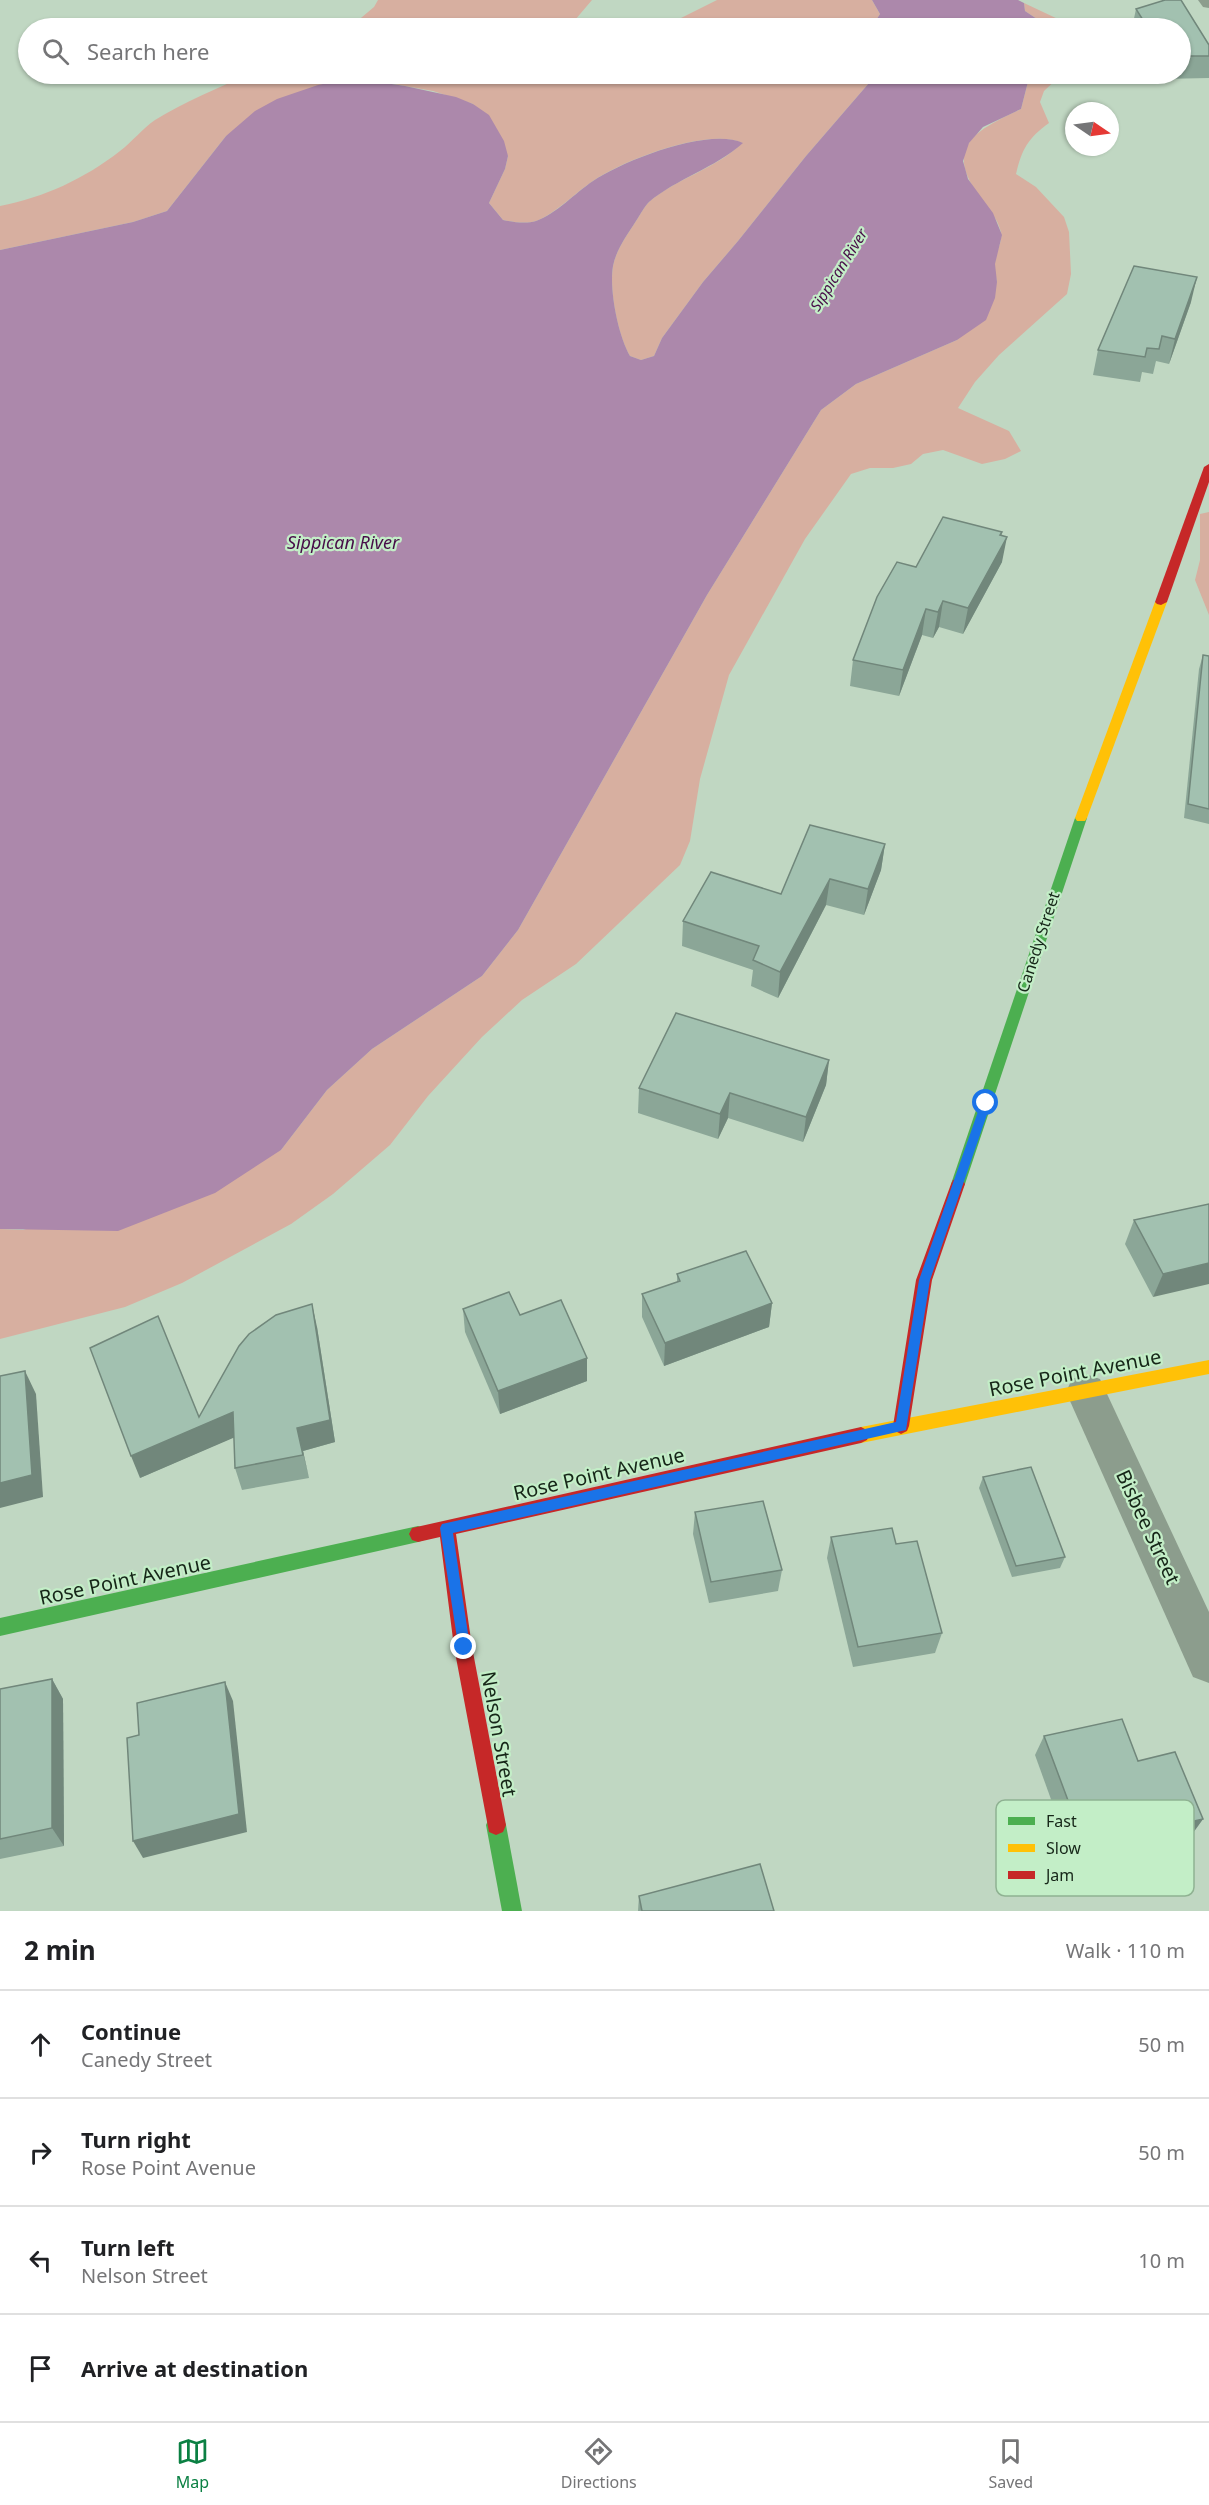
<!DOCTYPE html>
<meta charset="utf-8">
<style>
:root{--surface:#fff;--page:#f2f2f2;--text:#202124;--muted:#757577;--line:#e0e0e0;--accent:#0b8043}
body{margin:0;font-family:"Noto Sans",sans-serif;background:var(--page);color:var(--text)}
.compass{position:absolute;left:1065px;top:102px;width:54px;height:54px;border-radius:50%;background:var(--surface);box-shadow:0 2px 4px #0004;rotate:103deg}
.stop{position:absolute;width:18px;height:18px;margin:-14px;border:4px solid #1a73e8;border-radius:50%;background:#fff}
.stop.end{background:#1a73e8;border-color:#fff;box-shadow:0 2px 6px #0008}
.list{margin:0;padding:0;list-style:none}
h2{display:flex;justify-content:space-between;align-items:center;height:78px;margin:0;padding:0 24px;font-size:26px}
h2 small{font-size:20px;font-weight:400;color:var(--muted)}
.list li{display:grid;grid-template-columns:39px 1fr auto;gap:18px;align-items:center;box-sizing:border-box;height:108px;padding:0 24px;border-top:2px solid var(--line)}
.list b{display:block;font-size:22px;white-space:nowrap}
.list p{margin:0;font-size:20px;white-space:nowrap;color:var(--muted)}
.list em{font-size:20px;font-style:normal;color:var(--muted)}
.icon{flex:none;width:33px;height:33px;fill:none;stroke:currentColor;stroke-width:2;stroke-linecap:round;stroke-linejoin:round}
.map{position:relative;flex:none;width:1209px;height:1911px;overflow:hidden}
.search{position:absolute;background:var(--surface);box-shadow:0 2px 4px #0004;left:18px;right:18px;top:18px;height:66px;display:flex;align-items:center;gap:15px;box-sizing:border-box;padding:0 21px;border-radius:33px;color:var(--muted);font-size:22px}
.sheet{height:510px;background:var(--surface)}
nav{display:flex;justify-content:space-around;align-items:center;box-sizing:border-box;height:84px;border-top:2px solid var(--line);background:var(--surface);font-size:16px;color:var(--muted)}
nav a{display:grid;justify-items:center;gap:3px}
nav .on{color:var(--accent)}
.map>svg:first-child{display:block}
.green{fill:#d7afa0}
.water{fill:#ac88ab}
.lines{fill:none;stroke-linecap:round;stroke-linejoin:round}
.street{fill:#8c9d8d;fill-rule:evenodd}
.fast{fill:#4caf50;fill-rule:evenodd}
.slow{fill:#ffc107;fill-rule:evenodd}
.jam{fill:#c62828;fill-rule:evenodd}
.wall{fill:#8ba697}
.shaded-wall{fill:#71877b}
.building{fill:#a2c1b0;stroke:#71877b;stroke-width:1.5}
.route{fill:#1a73e8}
.labels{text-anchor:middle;stroke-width:4.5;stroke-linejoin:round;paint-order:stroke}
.far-water-label{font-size:15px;font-style:italic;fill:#470d48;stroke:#c3eec7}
.street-label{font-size:16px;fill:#162618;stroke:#c3eec7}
.water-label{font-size:18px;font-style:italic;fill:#470d48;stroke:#c3eec7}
.near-street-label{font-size:20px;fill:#162618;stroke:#c3eec7}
.key{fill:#c3eec7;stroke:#8fb292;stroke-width:1.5}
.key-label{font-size:16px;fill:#162618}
</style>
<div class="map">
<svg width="1209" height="1911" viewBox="0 0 1209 1911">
<rect width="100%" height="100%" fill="#c0d7c2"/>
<!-- green -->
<g class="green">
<path d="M378,0H592L575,20L574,28H349L374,7Z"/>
<path d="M717,0H872L880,14L871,28H661Z"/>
<path d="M1024,3L1077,28H1044L1037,19L1025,11Z"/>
<path d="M250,74H874L869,83L806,156L738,241L703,282L662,338L654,356L641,360L630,356C618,335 609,291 613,266C616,250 627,235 636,221C640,215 644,207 649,202C675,179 716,169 742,143C708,127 622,161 593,181C576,192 554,215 536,221C526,224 513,222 503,220L489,203L505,169L508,156L473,104L433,91L377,81L226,136L167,211L133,222L0,250V206C45,197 84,179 120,151C132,142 143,128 155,120C184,102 218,88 250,74Z"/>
<path d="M1030,74H1062L1044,91L1040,102L1049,123C1028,138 1022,149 1016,174L1036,187L1064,217L1069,232L1071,274L1067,294L999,355L975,382L958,408L1009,431L1021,451L1005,459L982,464L943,450L923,454L911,464L893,468H870L851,474L805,539L729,675L700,779L690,841L680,865L576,964L522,1000L482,1037L428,1096L390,1145L333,1194L291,1224L182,1283L125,1307L0,1339V1229L23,1230L281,1150L327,1090L372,1049L482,976L518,930L707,595L821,410L856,384L957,340L997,282C996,276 994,270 995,264C995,253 1003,242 1001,232C997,217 988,208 979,196C942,145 979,129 1021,109Z"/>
<path d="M1209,512V615L1195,580L1200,560V514Z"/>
</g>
<!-- water -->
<g class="water">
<path d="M872,0H1018L1024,3L1025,11L1037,19L1044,28H871L880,14Z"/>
<path d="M874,74H1030L1021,109L983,127L969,143L963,161L968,179L993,213L1002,235L995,264L997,282L995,298L986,320L957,340L856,384L821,410L707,595L518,930L482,976L372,1049L327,1090L281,1150L215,1193L118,1231L0,1229V250L133,222L167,211L226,136L255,111L277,99L318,85L352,78L405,86L456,97L473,104L489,115L504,141L508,156L505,169L489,203L503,220C513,222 526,224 536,221C556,214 575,193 593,181C623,161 708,127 743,143C715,168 676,179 649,202C644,207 640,215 636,221C627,235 616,250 613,266C609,290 618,335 630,356L641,360L654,356L662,338L703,282L738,241L806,156L869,83Z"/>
</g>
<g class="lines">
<!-- street -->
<g class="street">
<path d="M1198,0H1209V8L1203,7Z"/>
<path d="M1086,1374L1100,1379L1209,1612V1683L1193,1677L1066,1392L1072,1379Z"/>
</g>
<!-- fast -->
<g class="fast">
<path d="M1081,814L1087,818L965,1184L963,1188L958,1190L953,1188L951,1184L1075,818Z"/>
<path d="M418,1526L424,1528L427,1534L424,1540L418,1542L0,1636V1618Z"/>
<path d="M496,1815L503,1818L506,1825L522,1911H502L486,1825L489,1818Z"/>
</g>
<!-- slow -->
<g class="slow">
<path d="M1161,599L1167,602L1087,818L1085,821H1077L1075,818L1155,602Z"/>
<path d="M1209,1360V1374L861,1443L855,1440L853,1435L855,1430L861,1427Z"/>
</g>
<!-- jam -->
<g class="jam">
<path d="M1209,464V482L1167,602L1161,605L1157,604L1155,602L1204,467Z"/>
<path d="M958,1178L963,1180L965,1184L932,1280L909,1426L907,1431L901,1434L895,1431L893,1426L916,1280L951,1184L953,1180Z"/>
<path d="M861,1427L867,1430L869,1435L867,1440L861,1443L456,1534L472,1647L506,1825L503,1832L496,1835L489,1832L454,1647L440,1537L418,1542L412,1540L409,1534L412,1528Z"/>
</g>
</g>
<!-- wall -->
<g class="wall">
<path d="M1165,0H1181L1209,45V78L1161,79L1157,74H1180V28H1132L1136,9Z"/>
<path d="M1191,302L1169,364L1156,361L1153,374L1142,372L1140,382L1093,375L1098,350Z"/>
<path d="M1001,535L1002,562L963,634L939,627L933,638L922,635L899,696L850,686L853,660L916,567Z"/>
<path d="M1203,655L1209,656V824L1184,818L1199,669Z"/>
<path d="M885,844L881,870L864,915L826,905L778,998L751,986L753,970L682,946L683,921L781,894Z"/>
<path d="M829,1060L826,1085L803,1142L728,1118L718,1139L638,1113L639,1088Z"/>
<path d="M1209,1204L1153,1297L1125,1244L1134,1220Z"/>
<path d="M677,1274L772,1303L769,1327L664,1366L642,1317V1294L677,1282Z"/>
<path d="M463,1309L520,1315L587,1381L500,1414L465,1332Z"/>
<path d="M317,1327L335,1442L303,1451L309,1478L242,1490L235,1468L234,1437L140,1478L199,1417Z"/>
<path d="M983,1477L1065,1557L1060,1568L1012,1577L979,1488Z"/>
<path d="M695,1512L782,1570L778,1591L709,1603L693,1534Z"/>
<path d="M831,1537L896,1544L942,1633L935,1653L853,1667L827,1558Z"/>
<path d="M52,1679L63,1699L64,1846L0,1859V1689Z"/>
<path d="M1044,1736L1203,1819L1190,1837L1074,1863L1035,1755Z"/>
<path d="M639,1896L642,1911H638Z"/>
</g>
<!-- shaded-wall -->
<g class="shaded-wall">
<path d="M1197,277L1191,302L1169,364L1175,339Z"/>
<path d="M1002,532L998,554L1007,537L1002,562L963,634L968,608Z"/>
<path d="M943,601L939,627L933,638L938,612Z"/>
<path d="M926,609L922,635L899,696L903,670Z"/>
<path d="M885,844L881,870L864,915L868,889Z"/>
<path d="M830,879L826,905L778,998L780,972Z"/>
<path d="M829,1060L826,1085L803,1142L806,1117Z"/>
<path d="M730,1093L728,1118L718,1139L720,1114Z"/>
<path d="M1209,1263V1284L1153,1297L1163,1274Z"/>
<path d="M772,1303L769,1327L664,1366L665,1343Z"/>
<path d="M312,1304L317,1327L335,1442L303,1451L309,1478L297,1428Z"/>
<path d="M587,1358V1381L500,1414L498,1391Z"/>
<path d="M25,1371L36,1394L43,1497L0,1508V1483Z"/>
<path d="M233,1412L240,1435L140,1478L131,1456Z"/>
<path d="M52,1679L63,1699L64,1846L52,1828Z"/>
<path d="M225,1682L233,1701L247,1832L143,1858L133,1841Z"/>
<path d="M1203,1819L1190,1837L1074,1863L1085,1846Z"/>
</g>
<!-- building -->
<g class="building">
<path d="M1165,0H1181L1209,45V56H1180V28H1148L1136,9Z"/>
<path d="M1134,266L1197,277L1175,339L1162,336L1159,349L1147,348L1145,357L1098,350Z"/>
<path d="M943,517L1002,532L1000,535L1007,537L968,608L943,601L938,612L926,609L903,670L853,660L877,597L897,562L916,567Z"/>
<path d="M1203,655L1209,656V809L1188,804Z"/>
<path d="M810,825L885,844L868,889L830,879L780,972L753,960L759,946L683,921L711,872L781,894Z"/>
<path d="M676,1013L829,1060L806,1117L730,1093L720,1114L639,1088Z"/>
<path d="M1209,1204V1263L1163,1274L1134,1220Z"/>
<path d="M746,1251L772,1303L665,1343L642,1294L680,1281L677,1274Z"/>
<path d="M509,1292L520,1315L561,1300L587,1358L498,1391L463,1309Z"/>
<path d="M312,1304L330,1420L297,1428L303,1455L235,1468L233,1412L131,1456L90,1348L158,1316L199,1417L239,1346L249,1334L276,1315Z"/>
<path d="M25,1371L32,1475L0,1483V1376Z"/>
<path d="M1031,1467L1065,1557L1016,1566L983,1477Z"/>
<path d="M763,1501L782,1570L711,1582L695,1512Z"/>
<path d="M892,1528L896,1544L917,1541L942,1633L858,1647L831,1537Z"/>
<path d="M52,1679V1828L0,1839V1689Z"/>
<path d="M225,1682L239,1814L133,1841L127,1738L139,1735L137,1703Z"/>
<path d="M1122,1719L1138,1761L1175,1752L1203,1819L1085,1846L1044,1736Z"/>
<path d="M760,1864L774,1911H642L639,1896Z"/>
</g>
<!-- route -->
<path class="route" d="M986,1099L991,1103L930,1280L906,1430L453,1533L470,1647L468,1651L464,1653L459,1651L440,1528L442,1524L896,1422L919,1280L981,1103Z"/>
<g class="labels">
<!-- far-water labels -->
<g class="far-water-label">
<text transform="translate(839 270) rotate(-58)" y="5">Sippican River</text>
</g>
<!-- street labels -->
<g class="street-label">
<text transform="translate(1038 942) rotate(-72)" y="6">Canedy Street</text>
</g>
<!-- water labels -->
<g class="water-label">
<text x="343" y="549">Sippican River</text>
</g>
<!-- near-street labels -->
<g class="near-street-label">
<text transform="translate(1075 1373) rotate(-11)" y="7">Rose Point Avenue</text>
<text transform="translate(599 1474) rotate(-13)" y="7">Rose Point Avenue</text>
<text transform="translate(1148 1527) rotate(65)" y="7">Bisbee Street</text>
<text transform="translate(125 1580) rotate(-12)" y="7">Rose Point Avenue</text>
<text transform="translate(499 1734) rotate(80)" y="7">Nelson Street</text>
</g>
</g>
<!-- legend -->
<rect x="996" y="1800" width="198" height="96" rx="9" class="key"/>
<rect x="1008" y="1817" width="27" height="8" fill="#4caf50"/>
<rect x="1008" y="1844" width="27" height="8" fill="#ffc107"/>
<rect x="1008" y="1871" width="27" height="8" fill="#c62828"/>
<g class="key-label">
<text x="1046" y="1827">Fast</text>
<text x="1046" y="1854">Slow</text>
<text x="1046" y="1881">Jam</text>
</g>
</svg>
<svg class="compass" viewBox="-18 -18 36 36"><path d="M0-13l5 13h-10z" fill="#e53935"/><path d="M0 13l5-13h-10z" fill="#757577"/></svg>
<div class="stop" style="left:986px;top:1103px"></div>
<div class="stop end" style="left:464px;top:1647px"></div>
<div class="search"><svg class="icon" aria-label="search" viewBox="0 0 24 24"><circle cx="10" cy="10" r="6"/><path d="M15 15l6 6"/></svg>Search here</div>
</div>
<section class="sheet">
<h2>2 min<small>Walk · 110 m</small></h2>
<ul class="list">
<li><svg class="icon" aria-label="ahead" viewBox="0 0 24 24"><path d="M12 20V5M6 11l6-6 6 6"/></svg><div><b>Continue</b><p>Canedy Street</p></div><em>50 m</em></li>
<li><svg class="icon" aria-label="right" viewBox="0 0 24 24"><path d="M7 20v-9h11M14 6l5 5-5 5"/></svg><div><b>Turn right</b><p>Rose Point Avenue</p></div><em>50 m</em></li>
<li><svg class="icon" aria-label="left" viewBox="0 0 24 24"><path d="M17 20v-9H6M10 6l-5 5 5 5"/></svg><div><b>Turn left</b><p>Nelson Street</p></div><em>10 m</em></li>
<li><svg class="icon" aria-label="arrive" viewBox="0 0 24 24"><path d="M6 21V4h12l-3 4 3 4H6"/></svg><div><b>Arrive at destination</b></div></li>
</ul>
</section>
<nav>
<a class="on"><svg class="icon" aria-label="map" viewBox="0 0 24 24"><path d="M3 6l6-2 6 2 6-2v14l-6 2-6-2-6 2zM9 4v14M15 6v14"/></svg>Map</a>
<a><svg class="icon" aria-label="directions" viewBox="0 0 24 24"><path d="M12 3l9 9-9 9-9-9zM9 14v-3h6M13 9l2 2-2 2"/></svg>Directions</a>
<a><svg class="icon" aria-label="saved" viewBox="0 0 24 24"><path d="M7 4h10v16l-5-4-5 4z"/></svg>Saved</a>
</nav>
